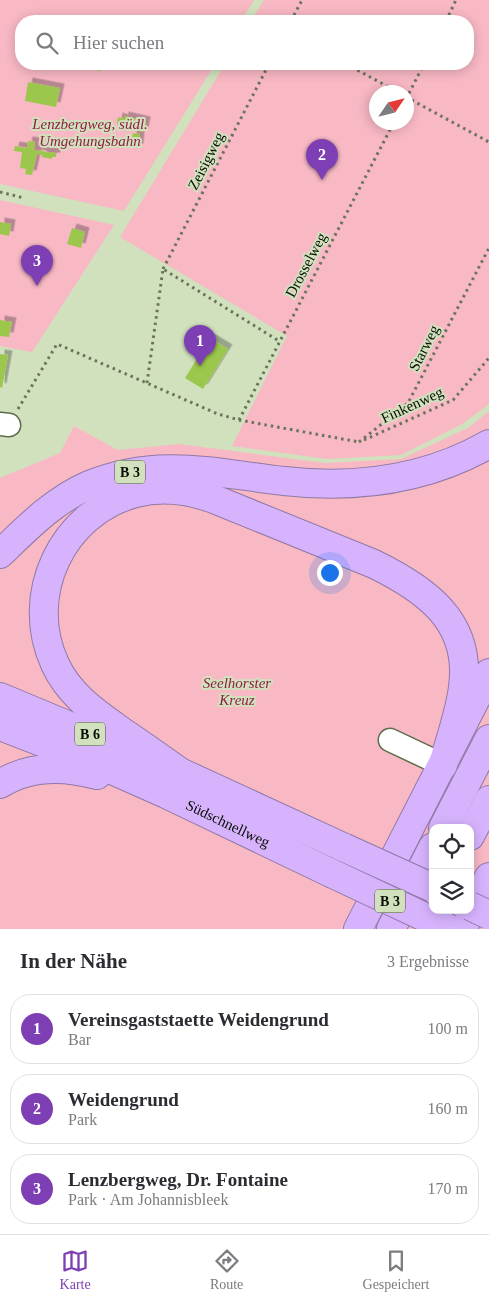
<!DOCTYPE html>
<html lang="de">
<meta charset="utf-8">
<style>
:root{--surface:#fff;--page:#f2f2f3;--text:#2b2b33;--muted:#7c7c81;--line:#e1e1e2;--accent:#7f3fb4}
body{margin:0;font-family:"Times New Roman",serif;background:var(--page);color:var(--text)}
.controls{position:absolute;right:15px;bottom:15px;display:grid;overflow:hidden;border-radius:10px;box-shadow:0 2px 12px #0003}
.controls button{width:45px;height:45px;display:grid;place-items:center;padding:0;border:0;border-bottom:1px solid var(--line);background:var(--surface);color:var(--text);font:25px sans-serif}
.compass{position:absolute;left:369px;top:85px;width:45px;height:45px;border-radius:50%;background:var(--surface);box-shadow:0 2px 12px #0003;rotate:55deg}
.you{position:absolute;left:329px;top:572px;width:18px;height:18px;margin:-12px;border:4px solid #fff;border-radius:50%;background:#1a73e8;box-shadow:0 0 0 8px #1a73e833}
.badge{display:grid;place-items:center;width:32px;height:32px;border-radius:50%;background:var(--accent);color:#fff;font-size:16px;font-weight:700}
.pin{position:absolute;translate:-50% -41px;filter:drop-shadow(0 1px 2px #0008)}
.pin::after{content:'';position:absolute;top:26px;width:18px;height:15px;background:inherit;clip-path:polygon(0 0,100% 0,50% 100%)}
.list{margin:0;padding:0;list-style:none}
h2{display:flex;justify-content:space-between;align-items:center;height:65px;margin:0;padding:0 20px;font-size:21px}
h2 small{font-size:16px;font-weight:400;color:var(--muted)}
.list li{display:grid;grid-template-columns:32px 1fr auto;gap:15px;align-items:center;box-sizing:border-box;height:70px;margin:0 10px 10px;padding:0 10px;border:1px solid var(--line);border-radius:20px}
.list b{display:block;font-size:19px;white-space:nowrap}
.list p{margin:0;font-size:16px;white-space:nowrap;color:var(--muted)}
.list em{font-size:16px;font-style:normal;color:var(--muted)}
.icon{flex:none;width:28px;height:28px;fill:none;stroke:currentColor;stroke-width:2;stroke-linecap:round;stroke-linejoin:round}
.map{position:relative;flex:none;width:489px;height:929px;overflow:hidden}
.search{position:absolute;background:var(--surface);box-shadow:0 2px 12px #0003;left:15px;right:15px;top:15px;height:55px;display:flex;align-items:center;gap:12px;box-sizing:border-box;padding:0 18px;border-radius:20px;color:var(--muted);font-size:19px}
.sheet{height:305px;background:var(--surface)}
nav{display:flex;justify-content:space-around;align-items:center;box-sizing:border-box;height:70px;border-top:1px solid var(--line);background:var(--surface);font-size:14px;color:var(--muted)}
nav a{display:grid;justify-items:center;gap:2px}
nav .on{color:var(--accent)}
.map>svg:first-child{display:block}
.green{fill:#f8b8c4;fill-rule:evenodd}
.building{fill:#9cc74e;filter:url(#shadow)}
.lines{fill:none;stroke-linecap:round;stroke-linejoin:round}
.minor-casing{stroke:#5e6c4c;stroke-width:25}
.highway-casing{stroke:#8f79a6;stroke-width:30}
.path{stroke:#6a745d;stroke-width:3;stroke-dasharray:2.5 4;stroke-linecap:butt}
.minor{stroke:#fff;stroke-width:22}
.highway{stroke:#d7b3fe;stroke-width:28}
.highway-bridge-casing{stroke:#8f79a6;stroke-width:30;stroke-linecap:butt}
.highway-bridge{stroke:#d7b3fe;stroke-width:28}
.labels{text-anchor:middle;stroke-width:4;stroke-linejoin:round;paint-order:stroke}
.shield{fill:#d1e1bd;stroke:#454d3b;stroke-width:1}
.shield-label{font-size:14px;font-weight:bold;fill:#090d03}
.park-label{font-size:15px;font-style:italic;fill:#8f1e44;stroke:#d1e1bd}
.street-label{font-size:15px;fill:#090d03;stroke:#d1e1bd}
</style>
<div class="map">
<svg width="489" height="929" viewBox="0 0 489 929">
<defs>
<filter id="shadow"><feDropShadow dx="4.5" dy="-4.5" stdDeviation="0" flood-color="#0004"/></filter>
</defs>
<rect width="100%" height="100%" fill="#d1e1bd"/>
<!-- green -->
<g class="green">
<path d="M0,0H254L241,21H21V64H215L124,211L0,184Z"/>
<path d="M264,0H489V404L462,424L401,455L327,459L232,446L287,336L120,237L225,64H468V21H251ZM406,92V122H376V92Z"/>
<path d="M0,200L114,225L32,352L0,346Z"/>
<path d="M489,411V929H0V478L60,453L74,426L118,450L179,444L325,463L401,459L468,428ZM433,828H470V910H433Z"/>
</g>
<!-- building -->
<g class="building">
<path d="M44,64H102L101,71L84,68L83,70L74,68V69L63,67V68Z"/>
<path d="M28,82L60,88L56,107L25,101Z"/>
<path d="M124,116L146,121L144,132L117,124L118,117L124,119Z"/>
<path d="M133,133L140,134L139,148L130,147Z"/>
<path d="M28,141L35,142L34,150L56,153V157H52V159L42,157V155L37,154L32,175L25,174L26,169L20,168L22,152L14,151L15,146L27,148Z"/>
<path d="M0,222L11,224L9,236L0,234Z"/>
<path d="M72,228L85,232L81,248L67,244Z"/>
<path d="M0,320L12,322L9,337L0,336Z"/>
<path d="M210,338L228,349L203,389L185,378Z"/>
<path d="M0,354L8,355L2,388L0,387Z"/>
</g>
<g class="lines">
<defs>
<g id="minor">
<path d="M0,424L9,425"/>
<path d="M390,740L443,765"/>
</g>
<g id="highway">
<path d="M0,554C27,528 54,500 89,485C158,457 214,473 284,481C356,489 426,480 489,444"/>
<path d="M0,697L180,772L345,848"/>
<path id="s1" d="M0,726L96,763L166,794L331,873"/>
<path d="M180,772C163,760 145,747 127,735C99,715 70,697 55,664C23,595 62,512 136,493C163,486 189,490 214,499L374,564C425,589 472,621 463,687C460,713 450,739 443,765"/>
<path d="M0,784C30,765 64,766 97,775"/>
<path d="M443,828L489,739"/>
<path d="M470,836L489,800"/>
<path d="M358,929L489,673"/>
<path d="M391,929L433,847"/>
<path d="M462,929L489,877"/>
</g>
</defs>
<!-- minor casing -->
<use href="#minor" class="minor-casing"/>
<!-- highway casing -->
<use href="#highway" class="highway-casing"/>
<!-- path -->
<g class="path">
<path d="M291,21L302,0"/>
<path d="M446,21L456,0"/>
<path d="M346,64L398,92"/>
<path d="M406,97L489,142"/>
<path d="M406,99L424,64"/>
<path d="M0,192L24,198"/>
<path d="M163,269L269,64"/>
<path d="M147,383L163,269L279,341"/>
<path d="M18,409L57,344L218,414L239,420L359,442"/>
<path d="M239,420L394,122"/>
<path d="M364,440L453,400L489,358"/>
<path d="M359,442L408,403L489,248"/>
</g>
<!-- minor -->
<use href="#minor" class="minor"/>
<!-- highway -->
<use href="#highway" class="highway"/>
<defs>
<g id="highway-bridge">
<path d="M345,848L433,888"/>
<path d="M331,873L450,929"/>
<path d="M470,906L489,915"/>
</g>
</defs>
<!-- highway-bridge casing -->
<use href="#highway-bridge" class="highway-bridge-casing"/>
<!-- highway-bridge -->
<use href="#highway-bridge" class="highway-bridge"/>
</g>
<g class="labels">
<!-- shield labels -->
<g class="shield">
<rect x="115" y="460.5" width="30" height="23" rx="4"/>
<rect x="75" y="722.5" width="30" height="23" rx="4"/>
<rect x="375" y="889.5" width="30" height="23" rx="4"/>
</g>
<g class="shield-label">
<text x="130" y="477">B 3</text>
<text x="90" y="739">B 6</text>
<text x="390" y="906">B 3</text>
</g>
<!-- park labels -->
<g class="park-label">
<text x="90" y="129">Lenzbergweg, südl.<tspan x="90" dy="17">Umgehungsbahn</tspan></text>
<text x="237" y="688">Seelhorster<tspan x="237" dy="17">Kreuz</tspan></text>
</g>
<!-- street labels -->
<g class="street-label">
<text transform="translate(206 161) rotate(-63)" y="5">Zeisigweg</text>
<text transform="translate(306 265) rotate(-62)" y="5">Drosselweg</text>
<text transform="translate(424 348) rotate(-63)" y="5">Starweg</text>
<text transform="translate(412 405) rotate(-25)" y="5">Finkenweg</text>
<text dy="5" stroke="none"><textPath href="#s1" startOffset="248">Südschnellweg</textPath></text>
</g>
</g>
</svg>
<div class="controls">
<button><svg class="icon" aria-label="locate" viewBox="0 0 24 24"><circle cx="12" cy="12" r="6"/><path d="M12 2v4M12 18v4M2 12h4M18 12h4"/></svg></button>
<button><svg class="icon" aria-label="layers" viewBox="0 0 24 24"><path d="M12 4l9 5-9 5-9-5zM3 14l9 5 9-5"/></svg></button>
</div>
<svg class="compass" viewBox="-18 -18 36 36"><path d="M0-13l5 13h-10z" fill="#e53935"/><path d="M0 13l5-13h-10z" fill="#7c7c81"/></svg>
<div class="you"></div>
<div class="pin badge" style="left:200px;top:366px">1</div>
<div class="pin badge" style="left:322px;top:180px">2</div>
<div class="pin badge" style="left:37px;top:286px">3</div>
<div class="search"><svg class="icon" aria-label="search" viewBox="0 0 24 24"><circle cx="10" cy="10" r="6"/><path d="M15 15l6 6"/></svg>Hier suchen</div>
</div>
<section class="sheet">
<h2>In der Nähe<small>3 Ergebnisse</small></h2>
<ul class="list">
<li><span class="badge">1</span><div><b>Vereinsgaststaette Weidengrund</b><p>Bar</p></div><em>100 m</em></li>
<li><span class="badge">2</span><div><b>Weidengrund</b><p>Park</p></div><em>160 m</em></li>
<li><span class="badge">3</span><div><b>Lenzbergweg, Dr. Fontaine</b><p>Park · Am Johannisbleek</p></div><em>170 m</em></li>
</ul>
</section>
<nav>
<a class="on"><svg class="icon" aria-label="map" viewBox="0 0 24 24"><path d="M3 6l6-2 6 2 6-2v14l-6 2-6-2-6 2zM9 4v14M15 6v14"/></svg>Karte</a>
<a><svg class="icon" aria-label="directions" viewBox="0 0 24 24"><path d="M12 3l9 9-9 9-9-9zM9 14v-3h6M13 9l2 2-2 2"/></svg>Route</a>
<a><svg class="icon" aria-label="saved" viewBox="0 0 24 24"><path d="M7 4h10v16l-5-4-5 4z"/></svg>Gespeichert</a>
</nav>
